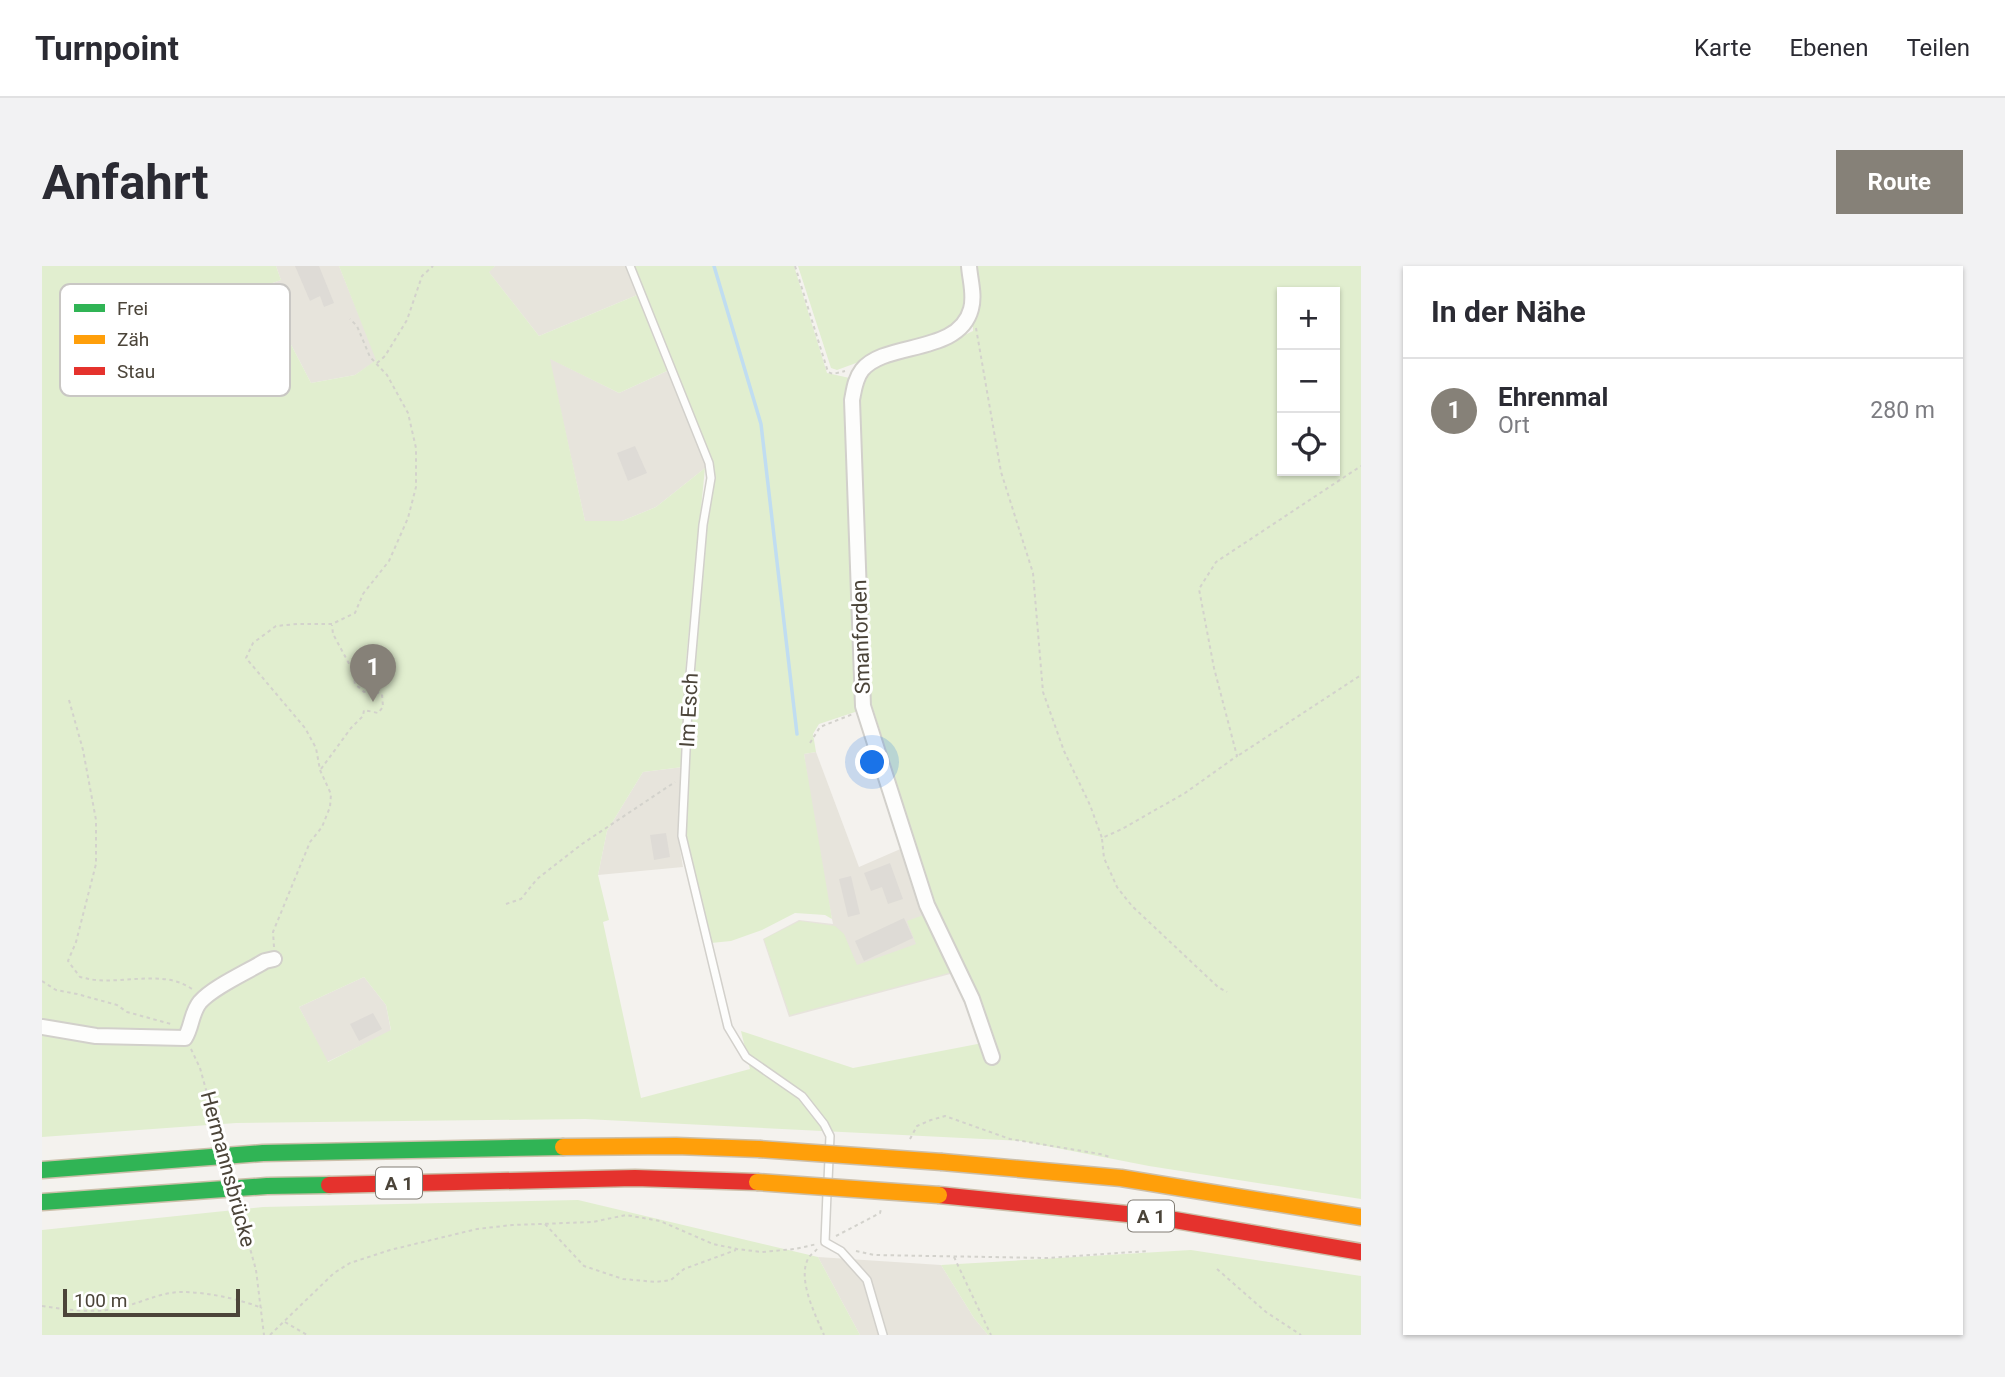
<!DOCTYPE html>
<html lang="de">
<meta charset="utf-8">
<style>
:root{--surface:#fff;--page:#f2f2f3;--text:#2b2b33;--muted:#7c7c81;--line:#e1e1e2;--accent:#868178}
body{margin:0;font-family:Roboto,sans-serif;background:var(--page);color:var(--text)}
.controls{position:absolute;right:21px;top:21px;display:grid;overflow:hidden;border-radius:0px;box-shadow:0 2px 5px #0004}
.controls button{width:63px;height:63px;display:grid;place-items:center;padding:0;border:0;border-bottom:2px solid var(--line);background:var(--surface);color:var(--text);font:35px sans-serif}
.scale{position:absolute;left:21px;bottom:18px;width:177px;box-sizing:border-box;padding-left:7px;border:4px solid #4b4439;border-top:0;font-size:19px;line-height:24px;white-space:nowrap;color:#4b4439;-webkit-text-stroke:5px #fff;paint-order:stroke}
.you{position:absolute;left:831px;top:497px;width:24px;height:24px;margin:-18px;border:5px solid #fff;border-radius:50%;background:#1a73e8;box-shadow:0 0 0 10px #1a73e833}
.badge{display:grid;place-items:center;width:46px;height:46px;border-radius:50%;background:var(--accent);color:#fff;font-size:23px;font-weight:700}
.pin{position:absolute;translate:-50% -58px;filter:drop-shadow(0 2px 4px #0008)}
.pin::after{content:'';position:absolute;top:37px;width:24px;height:21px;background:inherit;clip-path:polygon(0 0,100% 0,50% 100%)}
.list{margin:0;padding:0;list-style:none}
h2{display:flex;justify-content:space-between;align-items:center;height:91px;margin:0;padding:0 28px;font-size:30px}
h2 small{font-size:23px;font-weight:400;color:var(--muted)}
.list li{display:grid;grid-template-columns:46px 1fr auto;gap:21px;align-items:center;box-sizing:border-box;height:105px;padding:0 28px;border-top:2px solid var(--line)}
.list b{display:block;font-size:26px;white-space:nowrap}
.list p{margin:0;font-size:23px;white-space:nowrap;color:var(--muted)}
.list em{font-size:23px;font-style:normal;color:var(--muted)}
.icon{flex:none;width:38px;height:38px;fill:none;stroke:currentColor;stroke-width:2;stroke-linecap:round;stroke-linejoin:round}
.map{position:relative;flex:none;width:1319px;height:1069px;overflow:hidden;border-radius:0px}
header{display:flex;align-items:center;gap:42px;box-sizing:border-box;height:98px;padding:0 35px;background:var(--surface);border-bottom:2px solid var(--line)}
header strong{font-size:33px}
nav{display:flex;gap:38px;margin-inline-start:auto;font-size:24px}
.intro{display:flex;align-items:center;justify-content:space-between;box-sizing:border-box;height:168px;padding:0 42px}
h1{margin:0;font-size:49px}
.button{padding:18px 32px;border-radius:0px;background:var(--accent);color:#fff;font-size:24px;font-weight:700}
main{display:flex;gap:42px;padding:0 42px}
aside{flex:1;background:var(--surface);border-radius:0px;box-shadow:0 2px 5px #0004}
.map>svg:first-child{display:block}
.residential{fill:#e7e4dc}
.green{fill:#e1eecf;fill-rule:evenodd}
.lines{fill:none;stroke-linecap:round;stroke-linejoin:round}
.stream{stroke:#c0ddf1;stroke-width:3.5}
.building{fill:#dedbd6}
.lane-casing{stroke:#d2d0cb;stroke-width:10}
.street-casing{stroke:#d2d0cb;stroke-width:18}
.fast-casing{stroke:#ccbfa9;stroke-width:19}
.slow-casing{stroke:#ccbfa9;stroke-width:19}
.jam-casing{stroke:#ccbfa9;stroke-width:19}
.path{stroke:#d3d2cc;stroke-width:2;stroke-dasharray:3.5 3.5;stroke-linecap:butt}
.lane{stroke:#fdfdfc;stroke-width:7}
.street{stroke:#fdfdfc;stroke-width:14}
.fast{stroke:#30b455;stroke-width:16}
.slow{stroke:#ff9f0a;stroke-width:16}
.jam{stroke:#e5322d;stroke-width:16}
.slow-bridge-casing{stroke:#ccbfa9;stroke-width:19;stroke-linecap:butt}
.path-bridge{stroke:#d3d2cc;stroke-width:2;stroke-dasharray:3.5 3.5;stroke-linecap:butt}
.slow-bridge{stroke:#ff9f0a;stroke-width:16}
.labels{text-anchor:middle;stroke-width:6;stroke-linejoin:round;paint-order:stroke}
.shield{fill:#fff;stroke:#817c74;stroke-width:2}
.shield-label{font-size:19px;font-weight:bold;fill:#4b4439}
.street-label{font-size:21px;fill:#4b4439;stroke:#fff}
.key{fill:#fff;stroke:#c9c7c4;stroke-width:2}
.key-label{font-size:19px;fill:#4b4439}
</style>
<header>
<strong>Turnpoint</strong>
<nav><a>Karte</a><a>Ebenen</a><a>Teilen</a></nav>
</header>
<div class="intro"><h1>Anfahrt</h1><a class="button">Route</a></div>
<main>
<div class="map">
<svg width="1319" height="1069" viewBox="0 0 1319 1069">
<rect width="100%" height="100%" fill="#f4f2ee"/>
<!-- residential -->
<g class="residential">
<path d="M234,0H297L335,94L313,109L269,117L219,21L239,14Z"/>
<path d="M453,0H583L595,29L497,70L446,5Z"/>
<path d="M507,92L577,127L625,105L664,195L663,202L614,241L580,255H543Z"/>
<path d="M774,486L817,601L863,581L912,707L747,751L721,673L757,654L791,658L773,568L762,488Z"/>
<path d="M641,501L636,571L641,601L556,609L565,565L601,506Z"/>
<path d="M322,711L344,739L349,765L285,796L257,741Z"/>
<path d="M776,991L899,999L932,1052L946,1069H818Z"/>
</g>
<!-- green -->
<g class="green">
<path d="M0,0H234L239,14L219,21L269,117L313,109L334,94L297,0H453L447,6L497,70L595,29L625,105L577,127L508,93L543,255H580L614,241L663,202L644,395L641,501L601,506L565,565L556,609L567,654L561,656L599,832L708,803L699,765L811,802L951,775L891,634L828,433L814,131L821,113L830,101L844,95L906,77L931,65L930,0H1319V933L1107,900L979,875L543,853L194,857L0,871ZM1240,26H1293V205H1240ZM322,711L344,739L349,764L286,796L257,741Z"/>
<path d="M590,0H752L785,107L812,113L819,444L777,458L771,468L774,486L762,488L790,653L783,649L753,647L720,664L689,675L669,677L643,571L650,422L663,261L671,212Z"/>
<path d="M756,0H922C926,28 931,41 907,63L795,104L789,102Z"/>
<path d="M887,647L910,706L748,749L722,673L758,655L793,660L802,668L815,699L874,678L865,655Z"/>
<path d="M536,934L776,991L818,1069H0V964L221,941Z"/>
<path d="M1149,984L1319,1010V1069H946L932,1052L899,999Z"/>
</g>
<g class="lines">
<!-- stream -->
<path class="stream" d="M672,0L719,158L755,468"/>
</g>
<!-- building -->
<g class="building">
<path d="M253,0H277L292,37L282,41L278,30L268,35Z"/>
<path d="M593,180L605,207L586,215L575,187Z"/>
<path d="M624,567L628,591L612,594L608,569Z"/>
<path d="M848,597L861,633L846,638L840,621L829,625L822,607Z"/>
<path d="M809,610L818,648L806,651L797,613Z"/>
<path d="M862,652L871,672L822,695L813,675Z"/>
<path d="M331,747L340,763L317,775L308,758Z"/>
</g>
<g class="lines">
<defs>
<g id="lane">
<path d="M588,0L667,197L669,212L661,259L647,420L640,570L686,761L704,791L760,830L782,858L788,870L786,915"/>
<path d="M785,927L783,976L799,985L825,1014L841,1069"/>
</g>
<g id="street">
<path d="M927,0C928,14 933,29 929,43C917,89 843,75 820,104C813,113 812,124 810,134L821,440L885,639L930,733L950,791"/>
<path d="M0,761L54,770L143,772C150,761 149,747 158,736C171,721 205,706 223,695L232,693"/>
</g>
<g id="fast">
<path d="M0,904L221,887L521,881"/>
<path d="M0,936L225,920L287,919"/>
</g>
<g id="slow">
<path d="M521,881L634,880L717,883"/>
<path d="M900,896L1079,912L1319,951"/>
</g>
<g id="jam">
<path d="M287,919L593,912L715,916"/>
<path d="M897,929L1115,951L1319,986"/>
</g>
</defs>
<!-- lane casing -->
<use href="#lane" class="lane-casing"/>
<!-- street casing -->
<use href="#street" class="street-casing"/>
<!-- fast casing -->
<use href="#fast" class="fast-casing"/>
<!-- slow casing -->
<use href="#slow" class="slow-casing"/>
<!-- jam casing -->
<use href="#jam" class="jam-casing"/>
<!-- path -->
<g class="path">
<path d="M753,0L786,106L791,108L803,105"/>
<path d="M934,62L959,206L991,307L1001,426L1022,485L1048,539L1060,572L1080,563L1143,527L1195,490L1172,402L1157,323L1174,296L1319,200"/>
<path d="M335,97L343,90L365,54L380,10L391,0"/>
<path d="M27,434L41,484L54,554V598L34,676L26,695L38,711C44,712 49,714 55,714C86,717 123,704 150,723"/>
<path d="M768,477L778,461L811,448"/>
<path d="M1197,489L1319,409"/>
<path d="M279,503L309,462L321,450L322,444L336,447L341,441L340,428L330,425L322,426L313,418L311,405L291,368L290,359"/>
<path d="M1060,573L1062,592L1075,621L1090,640L1176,721L1185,726"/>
<path d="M464,638L479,633L495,613L540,578L633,516"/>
<path d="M232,681L231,666L268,576L280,561L288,541L289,528L278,504L274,482L263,462L204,392L211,377L234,360L255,358H290L313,347L321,328L347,295L366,252L374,221V182L366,147L345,109L328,91L315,60L308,53"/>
<path d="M0,715L14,724L35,728L75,739L85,746L129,758"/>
<path d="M149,783L158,802"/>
<path d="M868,873L875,860L889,854L903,850L968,873L1058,888L1068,891"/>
<path d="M503,958L542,1000L581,1013L614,1016L629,1014L642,1003L694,984"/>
<path d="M794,970L838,947L839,943"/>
<path d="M775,983C773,986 769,988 767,991C754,1012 774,1050 782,1069"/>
<path d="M814,985L832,989L1005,992L1106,985"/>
<path d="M912,991L949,1069"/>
<path d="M1175,1003L1224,1046L1259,1069"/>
<path d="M214,1004L222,1069"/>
<path d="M0,1040C28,1044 54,1048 81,1041C101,1036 119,1026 140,1026C165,1026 197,1033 220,1042"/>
<path d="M243,1056L265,1069"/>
<path d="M228,1069L292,1007L308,997L348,984L435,963L470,959L551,956L584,949L618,955L671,978L695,983L720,986L753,983L775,978"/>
</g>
<!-- lane -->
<use href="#lane" class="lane"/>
<!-- street -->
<use href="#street" class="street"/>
<!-- fast -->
<use href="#fast" class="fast"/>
<!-- slow -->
<use href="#slow" class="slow"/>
<!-- jam -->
<use href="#jam" class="jam"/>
<defs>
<g id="slow-bridge">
<path d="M717,883L900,896"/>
<path d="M715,916L897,929"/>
</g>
</defs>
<!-- slow-bridge casing -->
<use href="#slow-bridge" class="slow-bridge-casing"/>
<!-- path-bridge -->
<path class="path-bridge" d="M158,802L214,1004"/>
<!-- slow-bridge -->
<use href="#slow-bridge" class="slow-bridge"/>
</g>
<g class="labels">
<!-- shield labels -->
<g class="shield">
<rect x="334" y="901.5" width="46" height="31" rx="5"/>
<rect x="1086" y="934.5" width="46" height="31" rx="5"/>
</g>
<g class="shield-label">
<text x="357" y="924">A 1</text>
<text x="1109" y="957">A 1</text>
</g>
<!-- street labels -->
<g class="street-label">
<text transform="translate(819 371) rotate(-92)" y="7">Smanforden</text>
<text transform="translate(647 444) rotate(-87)" y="7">Im Esch</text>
<text transform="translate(186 903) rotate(75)" y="7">Hermannsbrücke</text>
</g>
</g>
<!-- legend -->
<rect x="18" y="18" width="230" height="112" rx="10" class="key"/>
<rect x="32" y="38" width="31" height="8" fill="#30b455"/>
<rect x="32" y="69" width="31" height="9" fill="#ff9f0a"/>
<rect x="32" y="101" width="31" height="8" fill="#e5322d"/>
<g class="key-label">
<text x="75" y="49">Frei</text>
<text x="75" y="80">Zäh</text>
<text x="75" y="112">Stau</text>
</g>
</svg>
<div class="controls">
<button>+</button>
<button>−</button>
<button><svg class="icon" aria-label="locate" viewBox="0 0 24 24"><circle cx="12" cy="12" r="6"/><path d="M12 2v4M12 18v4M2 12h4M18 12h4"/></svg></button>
</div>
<div class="scale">100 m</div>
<div class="you"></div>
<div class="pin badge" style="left:331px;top:436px">1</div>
</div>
<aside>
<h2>In der Nähe<small></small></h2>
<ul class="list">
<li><span class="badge">1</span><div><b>Ehrenmal</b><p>Ort</p></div><em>280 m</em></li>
</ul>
</aside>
</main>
